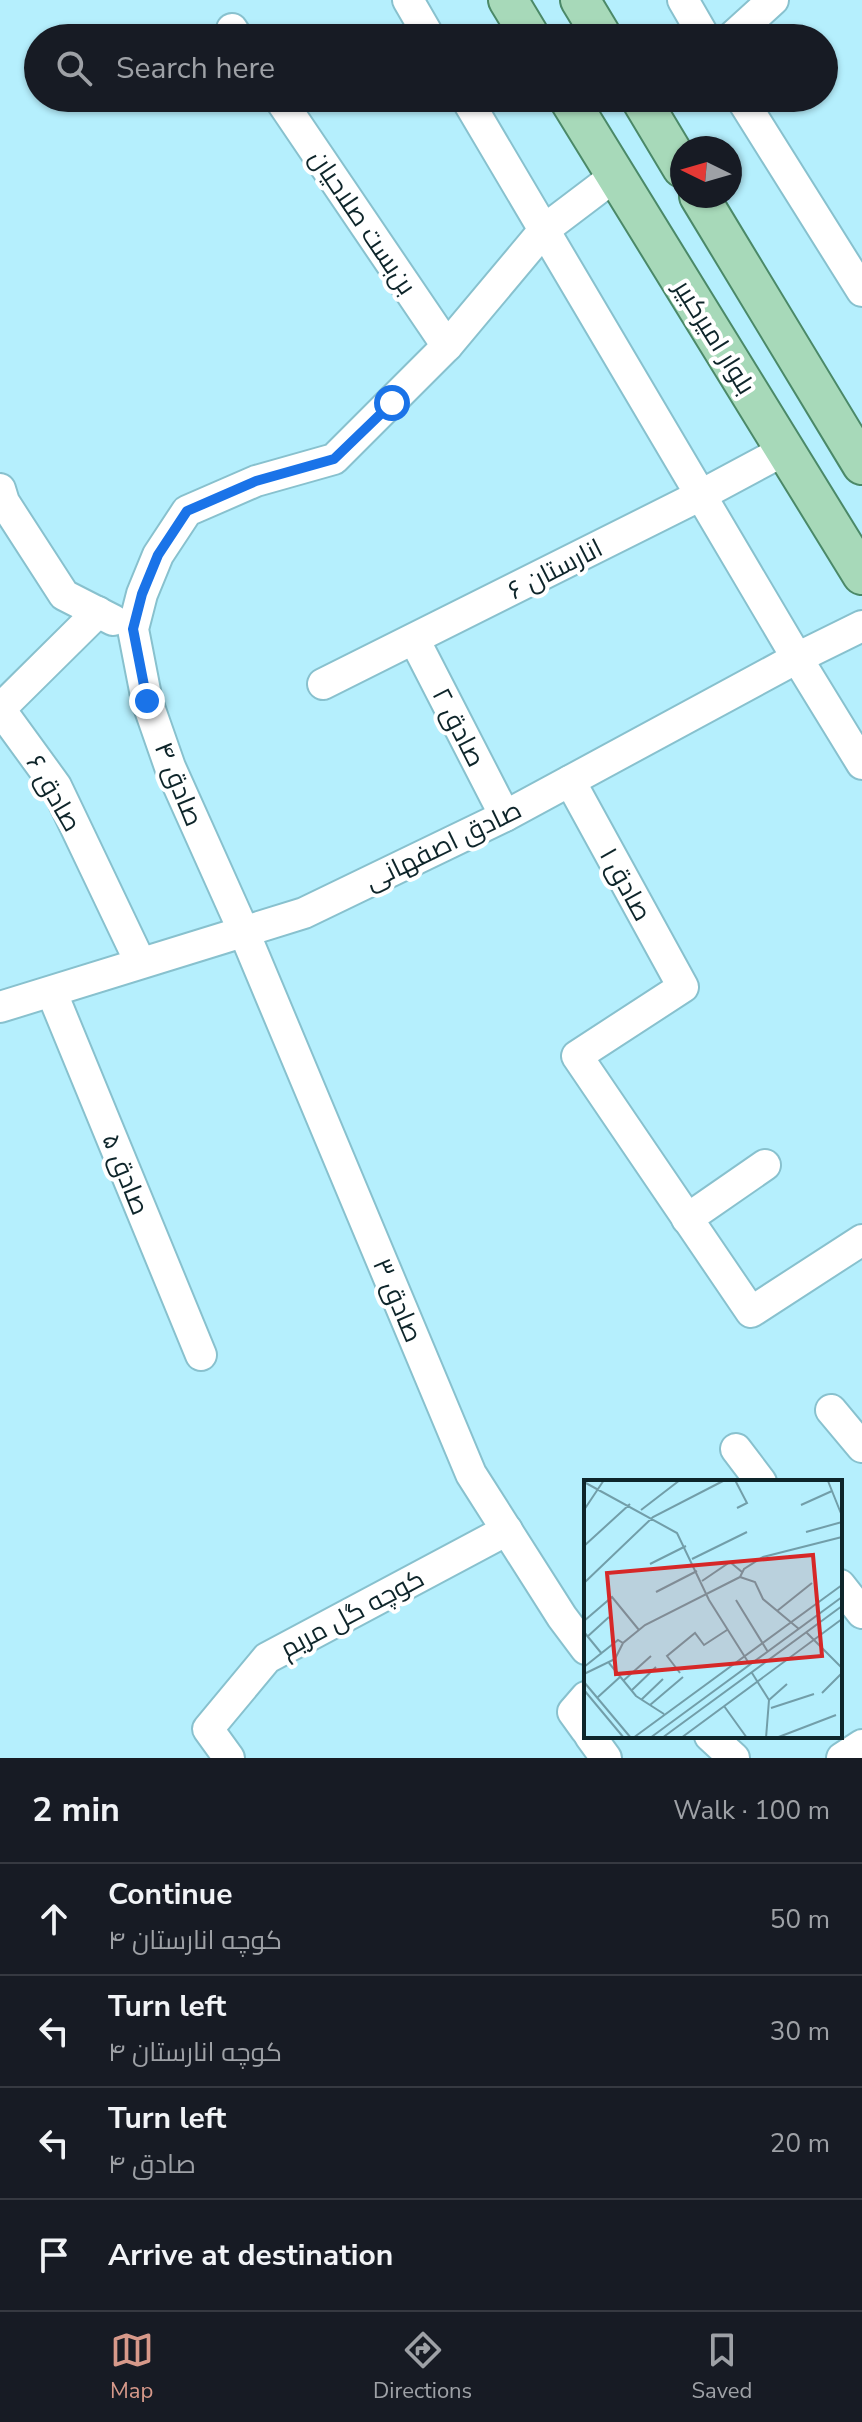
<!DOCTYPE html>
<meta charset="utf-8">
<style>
:root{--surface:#171b24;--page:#242831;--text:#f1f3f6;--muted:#9ea1a6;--line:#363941;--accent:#d7998a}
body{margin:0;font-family:"Nunito Sans",Cairo,sans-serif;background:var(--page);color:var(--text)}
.compass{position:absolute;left:670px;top:136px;width:72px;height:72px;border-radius:50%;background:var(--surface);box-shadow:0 2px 6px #0004;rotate:275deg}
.stop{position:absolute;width:24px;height:24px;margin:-18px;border:6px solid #1a73e8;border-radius:50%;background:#fff}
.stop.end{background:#1a73e8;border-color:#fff;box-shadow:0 2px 8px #0008}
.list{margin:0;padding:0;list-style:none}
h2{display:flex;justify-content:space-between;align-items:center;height:104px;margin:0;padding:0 32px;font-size:34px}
h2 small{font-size:26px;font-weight:400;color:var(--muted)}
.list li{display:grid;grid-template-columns:52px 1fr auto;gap:24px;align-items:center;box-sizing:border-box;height:112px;padding:0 32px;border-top:2px solid var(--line)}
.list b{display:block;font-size:30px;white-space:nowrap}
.list p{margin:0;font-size:26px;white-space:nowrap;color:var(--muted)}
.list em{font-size:26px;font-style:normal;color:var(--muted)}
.icon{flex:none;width:44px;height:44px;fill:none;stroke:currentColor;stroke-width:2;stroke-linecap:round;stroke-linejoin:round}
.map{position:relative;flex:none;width:862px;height:1758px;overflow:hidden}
.search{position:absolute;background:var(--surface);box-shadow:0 2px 6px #0004;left:24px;right:24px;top:24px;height:88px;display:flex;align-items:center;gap:20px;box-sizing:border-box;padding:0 28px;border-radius:44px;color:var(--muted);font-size:30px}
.sheet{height:552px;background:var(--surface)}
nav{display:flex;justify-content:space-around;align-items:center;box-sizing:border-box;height:112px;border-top:2px solid var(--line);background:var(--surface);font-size:22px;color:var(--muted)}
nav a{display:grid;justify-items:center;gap:4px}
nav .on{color:var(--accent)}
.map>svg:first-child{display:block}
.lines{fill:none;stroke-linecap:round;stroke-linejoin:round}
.minor-casing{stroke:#88c1ce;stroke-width:34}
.major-casing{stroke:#4b8968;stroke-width:42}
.minor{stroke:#fff;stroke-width:30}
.major{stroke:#a7d9b9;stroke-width:38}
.route{stroke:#1a73e8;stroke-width:10}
.labels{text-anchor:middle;stroke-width:8;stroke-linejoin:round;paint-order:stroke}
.street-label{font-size:26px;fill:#0e252a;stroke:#fff}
.inset-road{fill:none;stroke:#729ea9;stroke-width:2}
.view{fill:#d62828;fill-opacity:0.15;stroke:#d62828;stroke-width:4}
.inset-edge{fill:none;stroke:#0e252a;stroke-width:4}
</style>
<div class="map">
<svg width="862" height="1758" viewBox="0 0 862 1758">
<rect width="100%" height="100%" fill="#b5effd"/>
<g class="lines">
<defs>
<g id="minor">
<path d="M408,0L430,38"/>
<path d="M683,0L705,38"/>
<path d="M232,29L238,38"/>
<path d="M731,38L773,0"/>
<path d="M279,98L447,346"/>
<path d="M466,98L797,658L862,764"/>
<path d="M741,98L862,291"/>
<path d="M0,489L4,502L64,595L113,620"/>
<path d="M98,612L0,709L56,786L140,962"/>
<path d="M414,639L505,816"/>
<path d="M323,684L701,495L785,450"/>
<path d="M570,781L683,987L577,1056L751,1312L862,1240"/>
<path d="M52,993L201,1355"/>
<path d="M0,1007L304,913L505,816L797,658L862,626"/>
<path d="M687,1219L765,1165"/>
<path d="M831,1410L862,1447"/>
<path d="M736,1449L761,1482"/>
<path d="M840,1585L862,1613"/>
<path d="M586,1649L562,1617L471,1474L244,932L170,767L147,701L133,629L142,594L158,555L187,511L256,481L334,459L447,346L545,229L615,176"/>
<path d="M586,1697L573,1712L586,1730"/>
<path d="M590,1736L606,1758"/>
<path d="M710,1736L734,1758"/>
<path d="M229,1758L208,1729L267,1658L507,1530"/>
<path d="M842,1758L862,1745"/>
</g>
<g id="major">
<path d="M508,0L531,38"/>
<path d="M580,0L603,38"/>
<path d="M568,98L862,575"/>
<path d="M640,98L682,168"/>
<path d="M699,196L862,465"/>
</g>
</defs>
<!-- minor casing -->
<use href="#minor" class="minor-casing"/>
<!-- major casing -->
<use href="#major" class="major-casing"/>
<!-- minor -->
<use href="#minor" class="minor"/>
<!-- major -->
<use href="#major" class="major"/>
</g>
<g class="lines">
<!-- route -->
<path class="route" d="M147,701L133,629L142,594L158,555L187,511L256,481L334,459L392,403"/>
</g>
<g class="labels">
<!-- street labels -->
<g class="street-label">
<text transform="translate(363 222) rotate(56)" y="9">بن‌بست صلاحیان</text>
<text transform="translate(715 337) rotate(58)" y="9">بلوار امیرکبیر</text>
<text transform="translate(555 569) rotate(-27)" y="9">انارستان ۶</text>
<text transform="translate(459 727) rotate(63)" y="9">صادق ۲</text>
<text transform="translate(179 784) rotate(68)" y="9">صادق ۴</text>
<text transform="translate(54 793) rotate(60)" y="9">صادق ۶</text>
<text transform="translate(443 845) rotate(-26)" y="9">صادق اصفهانی</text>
<text transform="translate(626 884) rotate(61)" y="9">صادق ۱</text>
<text transform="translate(126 1174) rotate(68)" y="9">صادق ۵</text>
<text transform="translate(398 1300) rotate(67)" y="9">صادق ۳</text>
<text transform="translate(352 1613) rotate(-28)" y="9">کوچه گل مریم</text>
</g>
</g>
<!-- overview -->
<g transform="translate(584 1480)">
<rect width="258" height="258" fill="#b5effd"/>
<path class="inset-road" d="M151,0L163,23L153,28M244,1L258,36M0,2L93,53L125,120L166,185M217,25L248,11M0,30L20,0M57,30L96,0M222,52L258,42M0,66L46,24M108,79L163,52M66,84L102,66M156,97L160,89L179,77L258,57M156,97L171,102L179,119L215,149M118,101L146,82L158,92M0,103L69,37L139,1M72,112L113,91M152,120L184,172M193,131L228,103M0,141L28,117L55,150M0,152L18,174M222,152L258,188M3,157L25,137M25,183L52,216L80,234M0,187L34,160L39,163M96,193L83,176L111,153L120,165L143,150M168,193L185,220L182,258M0,194L31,179L39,163L61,145L156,97M39,201L67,176M0,202L47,258M0,210L40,258M48,210L72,187M238,213L258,193M14,217L36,197M57,220L79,199M185,220L203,204M66,225L99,197M140,226L163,258M187,228L230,214M49,258L258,105M66,258L258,117M78,258L258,126M97,258L258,139M192,258L252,235"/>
<path class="view" d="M229,75L238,176L32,194L23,93Z"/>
<rect width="258" height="258" class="inset-edge"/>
</g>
</svg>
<svg class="compass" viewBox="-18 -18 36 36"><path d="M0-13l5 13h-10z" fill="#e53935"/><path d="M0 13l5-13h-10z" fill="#9ea1a6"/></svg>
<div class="stop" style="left:392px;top:403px"></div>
<div class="stop end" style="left:147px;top:701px"></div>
<div class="search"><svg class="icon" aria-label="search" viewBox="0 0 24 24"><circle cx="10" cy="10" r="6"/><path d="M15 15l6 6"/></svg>Search here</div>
</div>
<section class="sheet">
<h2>2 min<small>Walk · 100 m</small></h2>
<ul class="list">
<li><svg class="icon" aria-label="ahead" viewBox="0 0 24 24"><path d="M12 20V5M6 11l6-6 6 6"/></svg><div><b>Continue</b><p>کوچه انارستان ۴</p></div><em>50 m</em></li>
<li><svg class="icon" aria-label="left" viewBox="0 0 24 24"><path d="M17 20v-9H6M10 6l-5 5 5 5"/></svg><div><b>Turn left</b><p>کوچه انارستان ۴</p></div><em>30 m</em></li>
<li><svg class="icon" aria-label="left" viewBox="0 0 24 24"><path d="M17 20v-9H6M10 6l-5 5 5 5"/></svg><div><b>Turn left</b><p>صادق ۴</p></div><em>20 m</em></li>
<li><svg class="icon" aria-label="arrive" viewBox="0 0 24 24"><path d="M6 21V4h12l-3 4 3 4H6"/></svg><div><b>Arrive at destination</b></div></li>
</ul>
</section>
<nav>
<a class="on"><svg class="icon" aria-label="map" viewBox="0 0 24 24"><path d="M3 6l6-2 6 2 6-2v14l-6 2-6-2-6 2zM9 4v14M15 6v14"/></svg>Map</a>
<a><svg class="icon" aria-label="directions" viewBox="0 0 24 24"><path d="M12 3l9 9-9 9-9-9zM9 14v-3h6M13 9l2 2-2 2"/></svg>Directions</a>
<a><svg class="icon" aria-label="saved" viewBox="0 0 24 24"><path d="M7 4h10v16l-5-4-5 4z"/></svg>Saved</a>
</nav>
